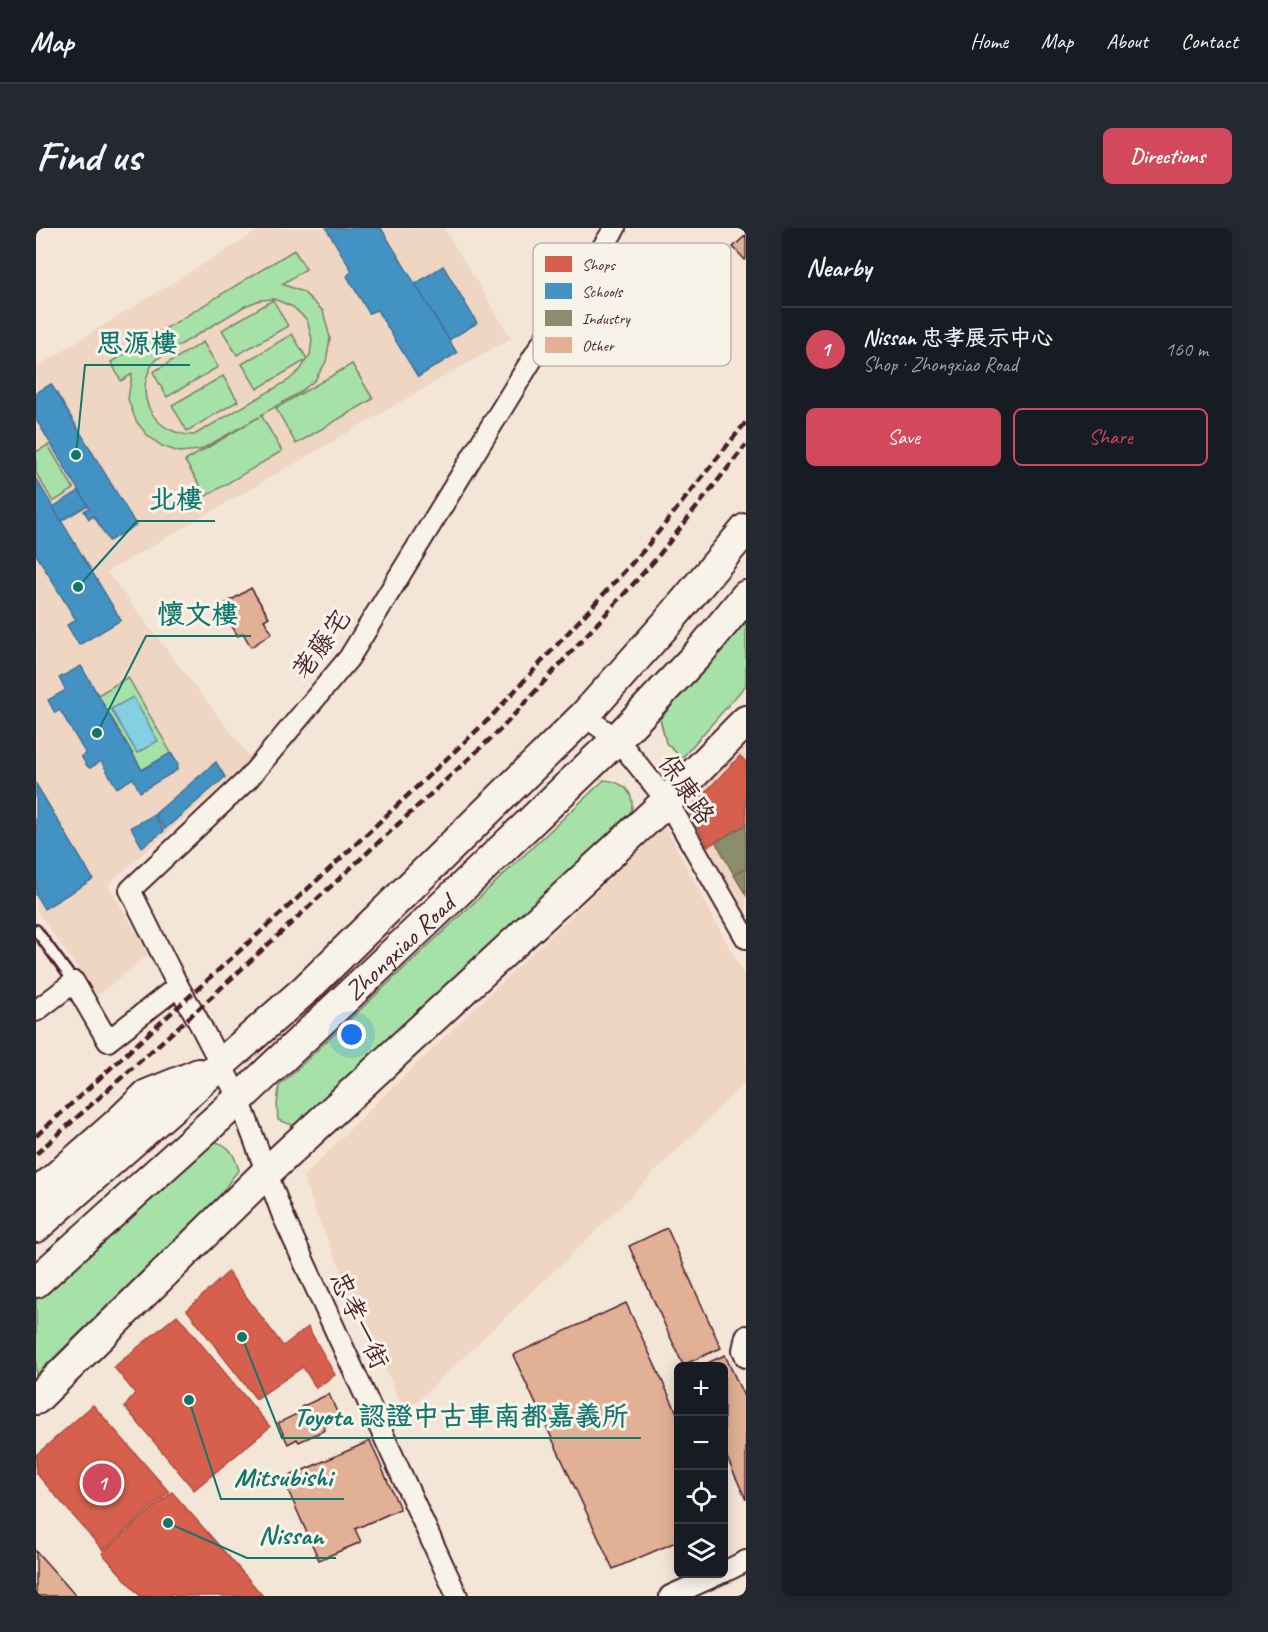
<!DOCTYPE html>
<meta charset="utf-8">
<style>
:root{--surface:#171b24;--page:#242831;--text:#f1f3f6;--muted:#9ea1a6;--line:#363941;--accent:#d1495b}
body{margin:0;font-family:Caveat,"LXGW WenKai TC",sans-serif;background:var(--page);color:var(--text)}
.controls{position:absolute;right:18px;bottom:18px;display:grid;overflow:hidden;border-radius:9px;box-shadow:0 3px 15px #0003}
.controls button{width:54px;height:54px;display:grid;place-items:center;padding:0;border:0;border-bottom:2px solid var(--line);background:var(--surface);color:var(--text);font:30px sans-serif}
.you{position:absolute;left:316px;top:807px;width:21px;height:21px;margin:-15px;border:4px solid #fff;border-radius:50%;background:#1a73e8;box-shadow:0 0 0 9px #1a73e833}
.badge{display:grid;place-items:center;width:39px;height:39px;border-radius:50%;background:var(--accent);color:#fff;font-size:20px;font-weight:700}
.pin{position:absolute;translate:-50% -50%;border:3px solid #fff;box-shadow:0 2px 6px #0006}
.list{margin:0;padding:0;list-style:none}
h2{display:flex;justify-content:space-between;align-items:center;height:78px;margin:0;padding:0 24px;font-size:26px}
h2 small{font-size:20px;font-weight:400;color:var(--muted)}
.list li{display:grid;grid-template-columns:39px 1fr auto;gap:18px;align-items:center;box-sizing:border-box;height:84px;padding:0 24px;border-top:2px solid var(--line)}
.list b{display:block;font-size:22px;white-space:nowrap}
.list p{margin:0;font-size:20px;white-space:nowrap;color:var(--muted)}
.list em{font-size:20px;font-style:normal;color:var(--muted)}
.actions{display:flex;gap:12px;padding:18px 24px}
.actions a{flex:1;padding:14px 0;border:2px solid var(--accent);border-radius:9px;text-align:center;font-size:21px;color:var(--accent)}
.actions .main{background:var(--accent);color:#fff}
.icon{flex:none;width:33px;height:33px;fill:none;stroke:currentColor;stroke-width:2;stroke-linecap:round;stroke-linejoin:round}
.map{position:relative;flex:none;width:710px;height:1368px;overflow:hidden;border-radius:9px}
header{display:flex;align-items:center;gap:36px;box-sizing:border-box;height:84px;padding:0 30px;background:var(--surface);border-bottom:2px solid var(--line)}
header strong{font-size:28px}
nav{display:flex;gap:33px;margin-inline-start:auto;font-size:21px}
.intro{display:flex;align-items:center;justify-content:space-between;box-sizing:border-box;height:144px;padding:0 36px}
h1{margin:0;font-size:42px}
.button{padding:15px 27px;border-radius:9px;background:var(--accent);color:#fff;font-size:21px;font-weight:700}
main{display:flex;gap:36px;padding:0 36px}
aside{flex:1;background:var(--surface);border-radius:9px;box-shadow:0 3px 15px #0003}
.map>svg:first-child{display:block}
.built{fill:#eed6c3}
.green{fill:#a6e2a7;stroke:#788069;stroke-width:1.5;fill-rule:evenodd}
.water{fill:#83d0e3;stroke:#6c8999;stroke-width:1.5}
.shops{fill:#d6604d;stroke:#ac4c43;stroke-width:1.5}
.schools{fill:#4393c3;stroke:#457095;stroke-width:1.5}
.industry{fill:#8c8c6e;stroke:#786b5a;stroke-width:1.5}
.building{fill:#e2b095;stroke:#4a1f2b;stroke-width:1.5}
.lines{fill:none;stroke-linecap:round;stroke-linejoin:round}
.service-casing{stroke:#4a1f2b;stroke-width:14}
.minor-casing{stroke:#4a1f2b;stroke-width:24}
.primary-casing{stroke:#4a1f2b;stroke-width:34}
.service{stroke:#f7f3e8;stroke-width:9}
.minor{stroke:#f7f3e8;stroke-width:20}
.primary{stroke:#f7f3e8;stroke-width:30}
.rail{stroke:#4a1f2b;stroke-width:4.5;stroke-dasharray:9 4.5;stroke-linecap:butt}
.labels{text-anchor:middle;stroke-width:6;stroke-linejoin:round;paint-order:stroke}
.street-label{font-size:26px;fill:#4a1f2b;stroke:#f7f3e8}
.key{fill:#f7f3e8;stroke:#c3b3af;stroke-width:1.5}
.key-label{font-size:16px;fill:#4a1f2b}
.leader{fill:none;stroke:#0f766e;stroke-width:2}
.callout-dot{fill:#0f766e;stroke:#f7f3e8;stroke-width:2}
.callout-label{font-size:27px;text-anchor:middle;font-weight:bold;fill:#0f766e;stroke:#f7f3e8;stroke-width:6;stroke-linejoin:round;paint-order:stroke}
</style>
<header>
<strong>Map</strong>
<nav><a>Home</a><a>Map</a><a>About</a><a>Contact</a></nav>
</header>
<div class="intro"><h1>Find us</h1><a class="button">Directions</a></div>
<main>
<div class="map">
<svg width="710" height="1368" viewBox="0 0 710 1368">
<rect width="100%" height="100%" fill="#f3e6d7"/>
<filter id="ink" filterUnits="userSpaceOnUse"><feTurbulence type="fractalNoise" baseFrequency=".0167" numOctaves="2"/><feDisplacementMap in="SourceGraphic" scale="12" xChannelSelector="R" yChannelSelector="G"/><feConvolveMatrix kernelMatrix="1 2 1 2 8 2 1 2 1" color-interpolation-filters="sRGB"/></filter>
<g filter="url(#ink)">
<!-- built -->
<g class="built">
<path d="M226,0H408L475,110L71,344L216,532L72,656L113,726L61,768L0,682V139Z"/>
<path d="M710,511V703L644,588Z"/>
<path d="M629,598L710,751V853L558,1005L369,1185L280,986L267,949L342,873Z"/>
</g>
<!-- green -->
<g class="green">
<path d="M258,22L270,41L246,56L267,64L287,83L294,110L290,134L279,152L263,165L225,187L246,223L170,268L149,233L223,189L164,222L143,224L126,218L111,207L100,193L92,171L96,146L85,153L75,134ZM224,72L238,71L257,79L271,92L276,111L274,127L271,131L256,106L206,136L221,161L270,132L265,141L253,152L158,207C117,207 95,166 119,132L209,78Z"/>
<path d="M237,72L252,98L201,127L186,102Z"/>
<path d="M167,114L182,139L131,169L117,144Z"/>
<path d="M316,136L337,171L260,216L240,180Z"/>
<path d="M187,148L202,173L151,203L136,177Z"/>
<path d="M12,217L38,261L17,274L0,245V224Z"/>
<path d="M710,391V457L646,530L630,515L624,491Z"/>
<path d="M92,449L135,525L106,542L62,467Z"/>
<path d="M568,552C586,553 600,564 595,584L262,899L242,892L241,877L243,858Z"/>
<path d="M179,914C194,916 199,929 203,942L196,950L184,968L0,1147V1070L125,959Z"/>
</g>
<!-- water -->
<path class="water" d="M97,469L122,513L101,525L75,481Z"/>
<!-- shops -->
<g class="shops">
<path d="M704,528L710,534V597L672,618L652,582Z"/>
<path d="M192,1044L247,1118L272,1099L299,1147L280,1160L267,1139L220,1171L151,1082Z"/>
<path d="M141,1087L234,1199L158,1262L89,1179L99,1165L78,1139Z"/>
<path d="M57,1177L133,1264L67,1322L0,1245V1227Z"/>
<path d="M136,1264L227,1368H140L137,1365L133,1368H104L66,1325Z"/>
</g>
<!-- schools -->
<g class="schools">
<path d="M290,0H345L421,125L382,149L341,82L333,85L311,48L316,43Z"/>
<path d="M407,38L441,95L413,112L379,56Z"/>
<path d="M15,156L100,297L73,313L58,288L53,291L48,283L53,280L0,191V165Z"/>
<path d="M0,251L85,392L43,417L31,397L40,392L0,326Z"/>
<path d="M43,263L52,277L25,293L17,279Z"/>
<path d="M45,438L106,542L135,525L142,536L141,542L104,564L97,550L81,560L65,533L54,540L51,538L45,528L50,526L24,482L19,485L12,472L30,462L23,450Z"/>
<path d="M180,534L189,549L129,601L119,586Z"/>
<path d="M0,556L57,651L8,681L0,667Z"/>
<path d="M118,587L128,603L106,619L95,599Z"/>
</g>
<!-- industry -->
<g class="industry">
<path d="M710,597V640L698,647L680,614Z"/>
<path d="M710,640V667L698,647Z"/>
</g>
<!-- building -->
<g class="building">
<path d="M710,7V31L709,32L697,19Z"/>
<path d="M215,360L233,389L228,392L236,405L215,419L207,405L202,408L184,379Z"/>
<path d="M631,1000L685,1120L647,1137L593,1018Z"/>
<path d="M590,1075L642,1187V1313L577,1341L477,1127Z"/>
<path d="M689,1127L710,1173V1272L688,1223V1138H665Z"/>
<path d="M293,1166L304,1191L288,1199L289,1202L263,1214L261,1211L252,1216L242,1195L267,1183L265,1179Z"/>
<path d="M334,1213L364,1281L319,1301L325,1314L283,1332L247,1251Z"/>
<path d="M0,1323L40,1368H0Z"/>
</g>
<g class="lines">
<defs>
<path id="service" d="M0,702L38,754"/>
<g id="minor">
<path d="M548,488L581,511L631,573L710,710"/>
<path d="M0,783L38,754L72,813L142,758"/>
<path d="M710,1108L707,1122L710,1129"/>
<path d="M688,1344L710,1333"/>
<path d="M421,1368L247,988L203,871L158,785L142,758L94,662L212,551L313,430L522,89L579,0"/>
<path d="M634,1368L683,1346"/>
</g>
<g id="primary">
<path d="M0,967L81,896L111,867L163,846"/>
<path d="M0,999L270,761L548,488L632,394L710,301"/>
<path id="s1" d="M0,1054L203,871L388,696L581,511L662,426L710,368"/>
<path d="M0,1171L231,944L631,573L710,493"/>
</g>
</defs>
<!-- service casing -->
<use href="#service" class="service-casing"/>
<!-- minor casing -->
<use href="#minor" class="minor-casing"/>
<!-- primary casing -->
<use href="#primary" class="primary-casing"/>
<!-- service -->
<use href="#service" class="service"/>
<!-- minor -->
<use href="#minor" class="minor"/>
<!-- primary -->
<use href="#primary" class="primary"/>
<!-- rail -->
<g class="rail">
<path d="M0,908L288,646L453,491L608,322L710,194"/>
<path d="M0,926L158,785L465,501L619,332L710,217"/>
</g>
</g>
</g>
<g class="labels">
<!-- street labels -->
<g class="street-label">
<text transform="translate(285 416) rotate(-54)" y="9">荖藤宅</text>
<text transform="translate(651 561) rotate(56)" y="9">保康路</text>
<text dy="9" stroke="none"><textPath href="#s1" startOffset="494">Zhongxiao Road</textPath></text>
<text transform="translate(324 1092) rotate(65)" y="9">忠孝一街</text>
</g>
</g>
<!-- legend -->
<rect x="497" y="15" width="198" height="123" rx="9" class="key"/>
<rect x="509" y="28" width="27" height="16" fill="#d6604d"/>
<rect x="509" y="55" width="27" height="16" fill="#4393c3"/>
<rect x="509" y="82" width="27" height="16" fill="#8c8c6e"/>
<rect x="509" y="109" width="27" height="16" fill="#e2b095"/>
<g class="key-label">
<text x="546" y="42">Shops</text>
<text x="546" y="69">Schools</text>
<text x="546" y="96">Industry</text>
<text x="546" y="123">Other</text>
</g>
<!-- callouts -->
<path class="leader" d="M40 227L49 137H154M42 359L101 293H179M61 505L110 408H215M206 1109L246 1210H605M153 1172L185 1271H308M132 1295L211 1330H300"/>
<g class="callout-dot">
<circle cx="40" cy="227" r="6"/>
<circle cx="42" cy="359" r="6"/>
<circle cx="61" cy="505" r="6"/>
<circle cx="206" cy="1109" r="6"/>
<circle cx="153" cy="1172" r="6"/>
<circle cx="132" cy="1295" r="6"/>
</g>
<g class="callout-label">
<text x="101" y="124">思源樓</text>
<text x="140" y="280">北樓</text>
<text x="162" y="395">懷文樓</text>
<text x="425" y="1197">Toyota 認證中古車南都嘉義所</text>
<text x="247" y="1258">Mitsubishi</text>
<text x="255" y="1316">Nissan</text>
</g>
</svg>
<div class="controls">
<button>+</button>
<button>−</button>
<button><svg class="icon" aria-label="locate" viewBox="0 0 24 24"><circle cx="12" cy="12" r="6"/><path d="M12 2v4M12 18v4M2 12h4M18 12h4"/></svg></button>
<button><svg class="icon" aria-label="layers" viewBox="0 0 24 24"><path d="M12 4l9 5-9 5-9-5zM3 14l9 5 9-5"/></svg></button>
</div>
<div class="you"></div>
<div class="pin badge" style="left:66px;top:1255px">1</div>
</div>
<aside>
<h2>Nearby<small></small></h2>
<ul class="list">
<li><span class="badge">1</span><div><b>Nissan 忠孝展示中心</b><p>Shop · Zhongxiao Road</p></div><em>160 m</em></li>
</ul>
<div class="actions"><a class="main">Save</a><a>Share</a></div>
</aside>
</main>
